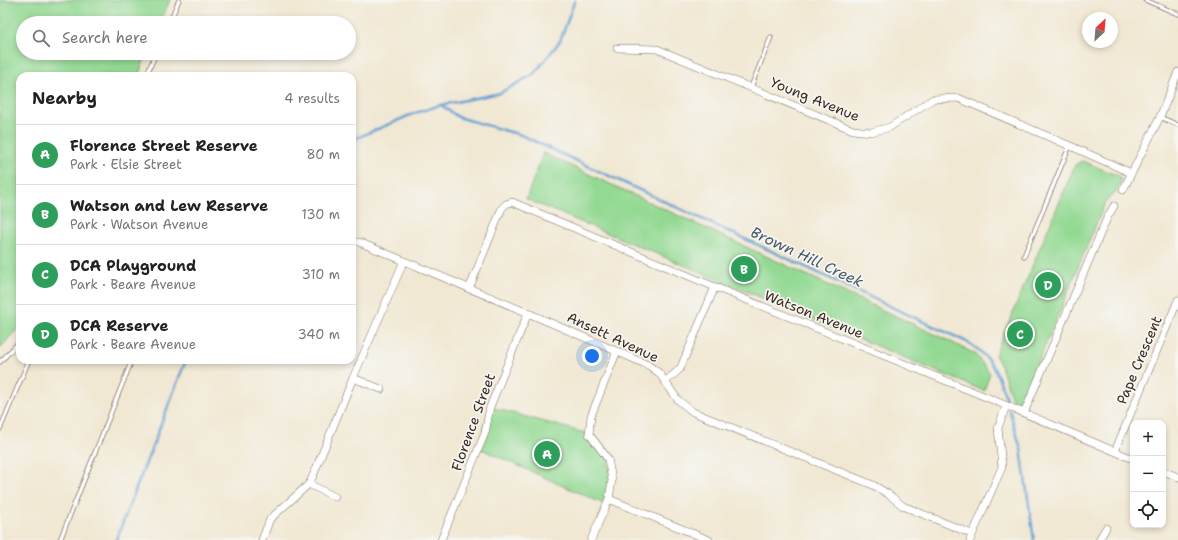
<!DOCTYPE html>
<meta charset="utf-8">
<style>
:root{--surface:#fff;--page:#f6f6f6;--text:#222;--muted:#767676;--line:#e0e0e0;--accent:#b45309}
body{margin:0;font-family:"Shantell Sans",sans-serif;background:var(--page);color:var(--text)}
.controls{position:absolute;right:12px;bottom:12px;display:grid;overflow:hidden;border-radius:8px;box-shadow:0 2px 6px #0003}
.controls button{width:36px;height:36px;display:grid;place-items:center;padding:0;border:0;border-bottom:1px solid var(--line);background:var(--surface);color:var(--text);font:20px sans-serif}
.compass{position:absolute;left:1082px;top:12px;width:36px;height:36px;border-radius:50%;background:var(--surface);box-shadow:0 2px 6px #0003;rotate:26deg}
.you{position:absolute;left:592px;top:356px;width:14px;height:14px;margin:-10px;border:3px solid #fff;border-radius:50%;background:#1a73e8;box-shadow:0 0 0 6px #1a73e833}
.badge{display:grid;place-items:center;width:26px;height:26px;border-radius:50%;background:var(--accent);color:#fff;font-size:13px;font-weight:700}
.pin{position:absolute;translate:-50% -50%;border:2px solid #fff;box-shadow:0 1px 4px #0006}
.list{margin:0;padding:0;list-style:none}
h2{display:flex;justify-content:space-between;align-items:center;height:52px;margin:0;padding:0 16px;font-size:17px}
h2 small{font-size:13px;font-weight:400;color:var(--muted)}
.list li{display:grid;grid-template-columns:26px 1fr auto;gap:12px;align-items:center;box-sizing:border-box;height:60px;padding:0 16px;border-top:1px solid var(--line)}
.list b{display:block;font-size:15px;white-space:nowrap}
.list p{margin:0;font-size:13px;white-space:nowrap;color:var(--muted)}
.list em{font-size:13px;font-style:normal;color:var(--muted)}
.icon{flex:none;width:22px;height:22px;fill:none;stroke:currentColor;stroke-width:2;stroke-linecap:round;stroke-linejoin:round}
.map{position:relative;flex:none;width:1178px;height:540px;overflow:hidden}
.search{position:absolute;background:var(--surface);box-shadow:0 2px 6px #0003;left:16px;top:16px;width:340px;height:44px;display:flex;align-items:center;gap:10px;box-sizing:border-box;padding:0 14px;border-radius:22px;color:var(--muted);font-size:15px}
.panel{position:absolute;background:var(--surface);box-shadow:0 2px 6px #0003;left:16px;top:72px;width:340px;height:292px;border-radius:12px}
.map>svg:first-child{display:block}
.green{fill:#93d993;stroke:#678258}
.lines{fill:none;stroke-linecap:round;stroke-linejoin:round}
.stream{stroke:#609fd2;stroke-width:2.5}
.service-casing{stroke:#7b6c5d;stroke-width:5}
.minor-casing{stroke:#7b6c5d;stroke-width:8}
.service{stroke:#fff;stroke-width:3.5}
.minor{stroke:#fff;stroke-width:7}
.labels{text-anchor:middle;stroke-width:3.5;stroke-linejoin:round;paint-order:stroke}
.street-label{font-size:14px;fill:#3b2a1e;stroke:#f6f6f2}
.water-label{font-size:15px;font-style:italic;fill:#4a5966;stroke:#f6f6f2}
</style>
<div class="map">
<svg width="1178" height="540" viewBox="0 0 1178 540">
<rect width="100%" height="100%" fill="#f6f6f2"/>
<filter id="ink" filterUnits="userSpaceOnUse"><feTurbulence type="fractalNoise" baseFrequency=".025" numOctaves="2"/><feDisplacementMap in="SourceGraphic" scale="8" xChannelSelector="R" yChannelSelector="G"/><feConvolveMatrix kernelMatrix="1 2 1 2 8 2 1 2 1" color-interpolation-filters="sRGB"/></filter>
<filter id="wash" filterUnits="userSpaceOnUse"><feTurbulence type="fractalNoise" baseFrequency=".012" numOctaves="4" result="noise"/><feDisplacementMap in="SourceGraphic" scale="16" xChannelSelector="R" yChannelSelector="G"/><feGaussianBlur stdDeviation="0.9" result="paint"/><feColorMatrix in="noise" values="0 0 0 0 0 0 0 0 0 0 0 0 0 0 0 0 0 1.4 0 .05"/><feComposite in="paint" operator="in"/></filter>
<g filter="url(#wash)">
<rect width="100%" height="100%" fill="#f1e8d3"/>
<!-- green -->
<g class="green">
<path d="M0,0H170L160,23H23V53H147L138,76H20V326L0,348Z"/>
<path d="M543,153L945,339L975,354L990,373L984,391L526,199Z"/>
<path d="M1082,161L1119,176L1121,180L1118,189L1105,203L1028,387L1019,401L1013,403L1001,366L995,355L1075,165Z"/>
<path d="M490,407L589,434L608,459L612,480L606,505L479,448Z"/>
</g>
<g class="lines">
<!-- stream -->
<g class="stream">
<path d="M441,105L458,117L521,135L965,341C993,356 999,376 1008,405"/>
<path d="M352,140L415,113L441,105L500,93L534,74L560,41L575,0"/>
<path d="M1009,409L1021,449L1034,540"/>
<path d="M116,540L186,360"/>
</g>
</g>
</g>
<g filter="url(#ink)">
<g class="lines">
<defs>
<g id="service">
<path d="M1145,0L1178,14"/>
<path d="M169,23L179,0"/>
<path d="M146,76L156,53"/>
<path d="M751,87L771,37"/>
<path d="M1160,117L1178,125"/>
<path d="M1024,256L1070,145"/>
<path d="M0,362L20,341"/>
<path d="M0,429L29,360"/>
<path d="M60,540L132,360"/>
</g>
<g id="minor">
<path d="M617,48L657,49L853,130L871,132L890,127L933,99L958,98L1075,148L1131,173"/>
<path d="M1123,190L1160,117L1178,72"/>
<path d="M359,242L528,313L648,365L659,373L678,400L693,412L873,485L888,494L903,506L972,534"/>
<path d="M469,289L502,208L506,204L512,202L715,287L986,397L1133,459"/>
<path d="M353,378L381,389"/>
<path d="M666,381L680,369L715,287"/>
<path d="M1024,413L1107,218L1114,206"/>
<path d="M1115,451L1178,300"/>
<path d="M1163,471L1178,477"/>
<path d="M309,484L335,497"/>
<path d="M609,499L709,540"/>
<path d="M262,540L270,519L309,484L313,476L353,378L404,261"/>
<path d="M441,540L485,433L490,407L528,313"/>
<path d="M591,540L609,499L612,480L608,459L589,434L591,416L617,351"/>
<path d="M970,540L1002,467L998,428L1006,406"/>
<path d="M1099,540L1106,528"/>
</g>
</defs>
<!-- service casing -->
<use href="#service" class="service-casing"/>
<!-- minor casing -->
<use href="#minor" class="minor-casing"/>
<!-- service -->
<use href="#service" class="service"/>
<!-- minor -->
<use href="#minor" class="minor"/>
</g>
</g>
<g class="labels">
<!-- street labels -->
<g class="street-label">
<text transform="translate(815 99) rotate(22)" y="5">Young Avenue</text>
<text transform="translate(814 314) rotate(22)" y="5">Watson Avenue</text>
<text transform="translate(613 337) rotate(25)" y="5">Ansett Avenue</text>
<text transform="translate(1139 360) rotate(-67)" y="5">Pape Crescent</text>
<text transform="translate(473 422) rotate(-70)" y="5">Florence Street</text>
</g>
<!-- water labels -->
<g class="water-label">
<text transform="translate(807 257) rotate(25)" y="5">Brown Hill Creek</text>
</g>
</g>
</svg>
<div class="controls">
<button>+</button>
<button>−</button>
<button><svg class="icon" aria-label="locate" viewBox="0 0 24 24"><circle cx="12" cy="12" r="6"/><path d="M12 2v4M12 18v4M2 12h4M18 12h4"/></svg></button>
</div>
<svg class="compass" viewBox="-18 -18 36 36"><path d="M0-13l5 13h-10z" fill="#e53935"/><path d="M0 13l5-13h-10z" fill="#767676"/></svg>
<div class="you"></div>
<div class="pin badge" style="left:547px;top:454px;background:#2e9e5b">A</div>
<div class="pin badge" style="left:744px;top:269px;background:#2e9e5b">B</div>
<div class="pin badge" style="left:1020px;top:334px;background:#2e9e5b">C</div>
<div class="pin badge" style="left:1048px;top:285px;background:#2e9e5b">D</div>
<div class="search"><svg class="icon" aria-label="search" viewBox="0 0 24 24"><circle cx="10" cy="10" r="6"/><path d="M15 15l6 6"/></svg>Search here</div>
<section class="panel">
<h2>Nearby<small>4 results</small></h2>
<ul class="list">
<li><span class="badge" style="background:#2e9e5b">A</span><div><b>Florence Street Reserve</b><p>Park · Elsie Street</p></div><em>80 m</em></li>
<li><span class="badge" style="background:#2e9e5b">B</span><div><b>Watson and Lew Reserve</b><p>Park · Watson Avenue</p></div><em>130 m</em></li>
<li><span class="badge" style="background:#2e9e5b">C</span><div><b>DCA Playground</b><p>Park · Beare Avenue</p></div><em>310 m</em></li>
<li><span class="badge" style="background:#2e9e5b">D</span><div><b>DCA Reserve</b><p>Park · Beare Avenue</p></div><em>340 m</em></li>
</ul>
</section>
</div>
